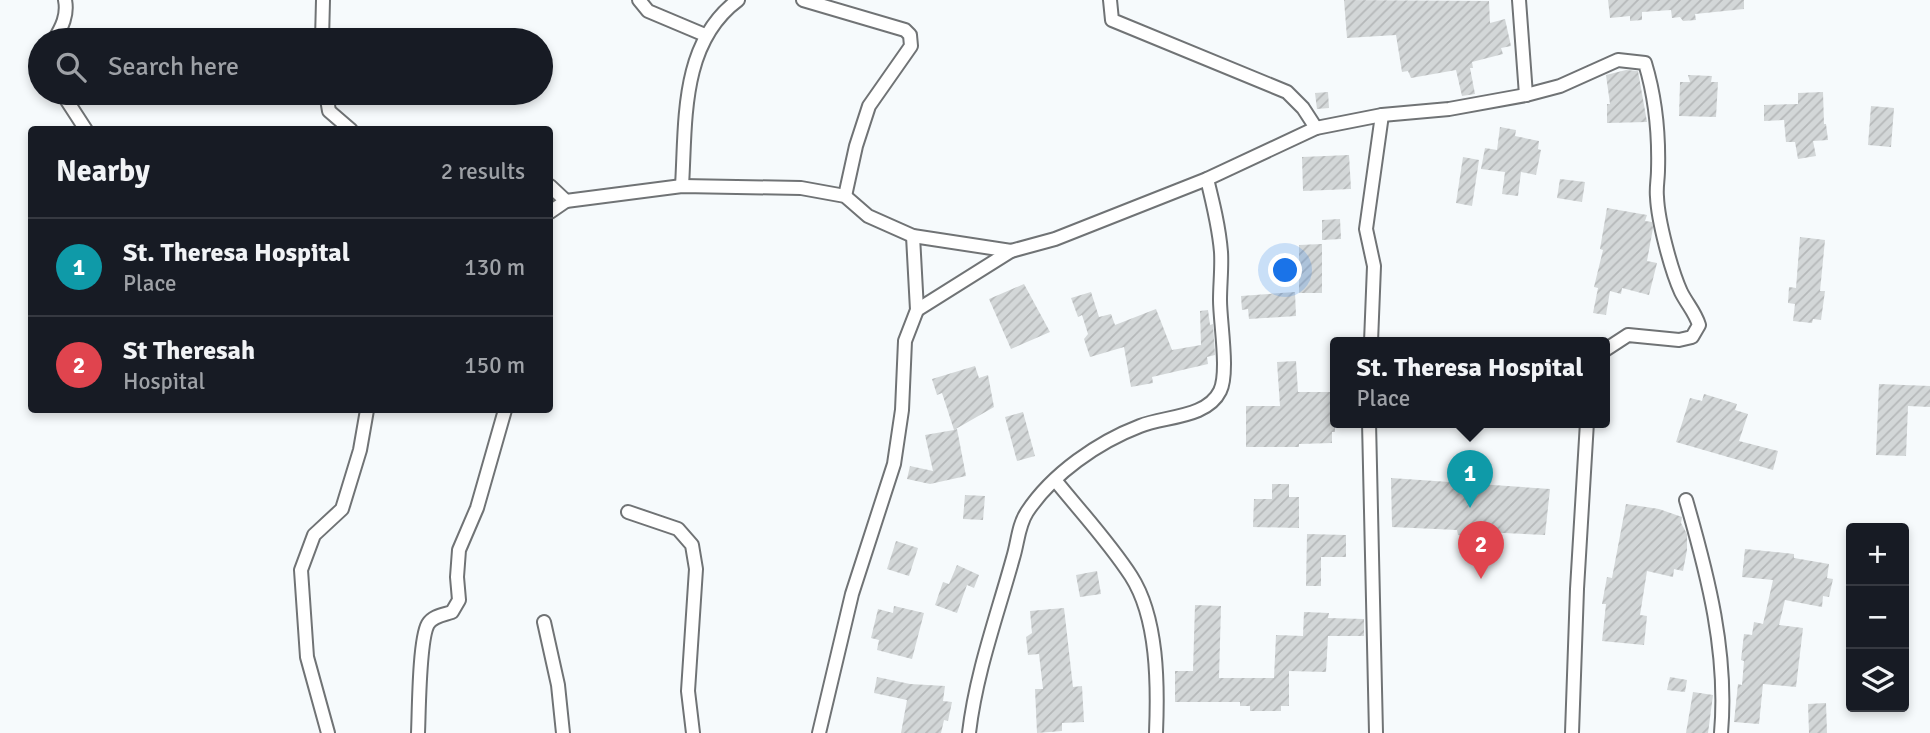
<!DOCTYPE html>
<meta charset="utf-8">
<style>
:root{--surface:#171b24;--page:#242831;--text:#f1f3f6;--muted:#9ea1a6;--line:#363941;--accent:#99b7c2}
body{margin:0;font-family:Signika,sans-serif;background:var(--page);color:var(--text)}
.controls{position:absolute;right:21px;bottom:21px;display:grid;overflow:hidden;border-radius:7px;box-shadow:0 4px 10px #0003}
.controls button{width:63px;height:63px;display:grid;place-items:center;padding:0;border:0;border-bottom:2px solid var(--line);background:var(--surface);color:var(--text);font:35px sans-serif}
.you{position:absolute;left:1286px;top:271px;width:24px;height:24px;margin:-18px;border:5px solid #fff;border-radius:50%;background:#1a73e8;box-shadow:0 0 0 10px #1a73e833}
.badge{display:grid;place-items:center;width:46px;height:46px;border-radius:50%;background:var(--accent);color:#fff;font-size:23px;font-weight:700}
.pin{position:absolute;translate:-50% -58px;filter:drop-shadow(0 2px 4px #0008)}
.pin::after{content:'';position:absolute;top:37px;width:24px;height:21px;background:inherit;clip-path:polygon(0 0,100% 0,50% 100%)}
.popup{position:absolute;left:1330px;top:337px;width:280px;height:91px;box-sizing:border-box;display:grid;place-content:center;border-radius:7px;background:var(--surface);filter:drop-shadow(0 2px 5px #0005);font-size:23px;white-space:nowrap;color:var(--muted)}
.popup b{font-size:26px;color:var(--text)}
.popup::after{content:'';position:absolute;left:50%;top:100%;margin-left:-14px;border:14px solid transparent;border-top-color:var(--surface)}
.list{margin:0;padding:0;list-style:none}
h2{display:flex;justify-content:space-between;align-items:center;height:91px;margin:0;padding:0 28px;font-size:30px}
h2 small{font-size:23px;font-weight:400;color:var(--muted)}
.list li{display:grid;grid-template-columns:46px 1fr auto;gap:21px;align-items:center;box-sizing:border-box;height:98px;padding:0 28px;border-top:2px solid var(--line)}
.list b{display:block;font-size:26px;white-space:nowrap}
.list p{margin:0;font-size:23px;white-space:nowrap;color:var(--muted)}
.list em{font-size:23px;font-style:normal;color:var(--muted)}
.icon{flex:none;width:38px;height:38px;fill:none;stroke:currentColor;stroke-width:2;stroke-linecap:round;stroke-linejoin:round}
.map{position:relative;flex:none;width:1930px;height:733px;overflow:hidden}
.search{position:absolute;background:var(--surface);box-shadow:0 4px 10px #0003;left:28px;top:28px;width:525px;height:77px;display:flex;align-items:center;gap:18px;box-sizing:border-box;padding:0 24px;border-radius:38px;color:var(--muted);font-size:26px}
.panel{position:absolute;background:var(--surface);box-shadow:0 4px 10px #0003;left:28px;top:126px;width:525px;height:287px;border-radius:7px}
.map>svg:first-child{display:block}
.building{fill:url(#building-hatch)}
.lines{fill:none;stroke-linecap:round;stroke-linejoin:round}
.minor-casing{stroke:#707375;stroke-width:16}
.minor{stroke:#fff;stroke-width:12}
</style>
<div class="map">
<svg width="1930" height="733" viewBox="0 0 1930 733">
<defs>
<pattern id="building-hatch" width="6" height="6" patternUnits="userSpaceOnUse" patternTransform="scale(1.75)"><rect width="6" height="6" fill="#d3d7d8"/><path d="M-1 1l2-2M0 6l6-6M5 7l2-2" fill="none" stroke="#b5b8b9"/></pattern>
</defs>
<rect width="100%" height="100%" fill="#f6fafc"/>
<!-- building -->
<g class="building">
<path d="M1344,0L1489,1L1490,23L1505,19L1511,46L1501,48L1503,54L1472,62L1473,68H1470L1475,94L1462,96L1456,70L1411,78L1408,71L1402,72L1396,35L1347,38Z"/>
<path d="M1608,0H1744V9L1695,14L1696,20L1683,21L1680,17L1672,18L1671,10L1642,12V20L1630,21V16L1610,18Z"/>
<path d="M1626,70L1638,71L1647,122L1607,123V104H1610L1606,75Z"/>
<path d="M1688,75L1712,76L1711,82H1718L1716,117L1679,116L1680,82H1690Z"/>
<path d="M1328,92L1329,108L1317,109L1315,93Z"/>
<path d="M1823,92L1824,124H1826L1828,140L1813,141L1816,156L1798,159L1795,142H1786L1784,120L1764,121V105L1798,104V93Z"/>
<path d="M1871,106L1894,108L1891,147L1868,145Z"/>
<path d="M1500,127L1516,130L1515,136L1539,141L1538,149L1541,150L1536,175L1521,172L1518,196L1502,194L1505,172L1481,169L1485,148L1497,150Z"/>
<path d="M1349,155L1351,189L1303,191L1302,157Z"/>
<path d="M1463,157L1479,160L1472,206L1456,203Z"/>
<path d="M1560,179L1585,182L1582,202L1557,198Z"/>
<path d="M1607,208L1647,215L1645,221L1652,222L1653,228L1647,261L1657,263L1649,295L1622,288L1621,294L1610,291L1606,315L1593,313L1598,288L1594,287L1603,250L1600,249Z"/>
<path d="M1340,219L1341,239L1322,240V220Z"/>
<path d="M1800,237L1825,240L1820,291H1825L1821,320L1813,319L1812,323L1793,321L1795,304L1788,303L1789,287L1796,288Z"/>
<path d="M1322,244V293H1299V245Z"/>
<path d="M1024,284L1050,332L1011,349L989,299Z"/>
<path d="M1091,292L1099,317L1111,314L1115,325L1156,309L1172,350L1201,345L1200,311L1208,310L1210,325L1213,324L1215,355L1207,357L1208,364L1152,377L1153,383L1131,387L1124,347L1090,357L1084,339L1088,334L1082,315L1078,317L1071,298Z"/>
<path d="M1295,292L1296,316L1249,319L1248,309L1242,310L1241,296Z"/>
<path d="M1296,361L1298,392H1333L1335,432H1332V443L1299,444V447H1246V406H1280L1277,362Z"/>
<path d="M975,366L979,378L988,375L994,407L954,430L957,429L966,476L930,484L907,479L910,466L933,471L925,435L954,430L942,393L937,395L932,379Z"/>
<path d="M1879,384L1930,386V407L1908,406L1906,456L1876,455Z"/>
<path d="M1704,394L1737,404L1735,410L1748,414L1739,441L1778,451L1773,470L1676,442L1690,398L1702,401Z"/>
<path d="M1023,412L1035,456L1017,461L1005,417Z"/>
<path d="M1391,478L1550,489L1545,535L1481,532L1480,536L1458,535L1457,530L1392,527Z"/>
<path d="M1272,484H1289V497H1299V528L1253,527L1254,499H1272Z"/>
<path d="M965,495L985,496L983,520L963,519Z"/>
<path d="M1626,504L1659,509L1682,517L1681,523L1687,534V550L1683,571L1674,569L1673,577L1647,571L1640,615L1647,616L1644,645L1602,641L1606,604H1602L1607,577L1612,578Z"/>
<path d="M1307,534L1346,535V557H1321V586H1306Z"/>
<path d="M896,541L918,548L909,576L887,569Z"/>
<path d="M1745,549L1794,554V558L1829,564L1827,578L1833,579L1829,597L1823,596L1822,607L1785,600L1779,625L1803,628L1796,687L1763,684L1759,724L1734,722L1738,684L1742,685L1744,661L1741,660L1744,634L1752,635L1754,622L1763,624L1773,580L1742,577Z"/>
<path d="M957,565L979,575L974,588L967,585L957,613L935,605L943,582L949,584Z"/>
<path d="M1097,571L1101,594L1080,597L1076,575Z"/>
<path d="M1195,605L1221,606L1219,678H1274L1276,635L1303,636L1304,612L1329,613L1328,618L1364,619V636H1328L1326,672L1289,671V706H1281V711H1250V706H1240V702H1175V671H1193Z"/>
<path d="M894,606L924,613L912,659L877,650L879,640L871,638L878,609L893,613Z"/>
<path d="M1064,608L1073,687L1082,686L1084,722L1062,723V731L1037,733L1035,689H1043L1039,654L1028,655L1026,637L1032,633L1030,611Z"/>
<path d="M877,677L910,684L945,686L943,701L952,702L948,721L944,720L941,733H901L907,700L874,693Z"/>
<path d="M1670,677L1687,680L1685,692L1667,690Z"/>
<path d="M1693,692L1713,695L1708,733H1686Z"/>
<path d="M1826,703L1827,733H1809L1808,704Z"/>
</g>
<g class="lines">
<defs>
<g id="minor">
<path d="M639,0L648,11L705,35"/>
<path d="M803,0L905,30L910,35L911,46L869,106L856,146L845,196"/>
<path d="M1110,0L1112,20L1287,92L1303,108L1316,128"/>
<path d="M1519,0L1526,95"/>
<path d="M54,40C62,27 68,15 65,0"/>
<path d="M322,40L323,0"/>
<path d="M62,93L86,130"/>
<path d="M326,93L329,111L351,130"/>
<path d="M550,186L566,201L682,186L801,188L845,196L868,216L913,236L1011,251L1055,239L1207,179L1316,128L1382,115L1449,109L1526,95L1560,86L1618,60L1645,63C1655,96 1659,136 1658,170C1658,179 1656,188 1657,197C1658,221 1671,270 1681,292C1687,304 1695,312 1699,325L1692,337L1679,340L1628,335L1605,350"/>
<path d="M682,186C686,121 680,43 738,0"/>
<path d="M550,212L566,201"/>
<path d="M917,310L1011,251"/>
<path d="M1371,342L1374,266L1366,229L1382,115"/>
<path d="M1369,422L1376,733"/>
<path d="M1055,480C1080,511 1109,542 1131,576C1158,618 1158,685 1156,733"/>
<path d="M1686,500C1708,576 1728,653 1721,733"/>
<path d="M628,512L678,529L692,545L696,569L688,691L693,733"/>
<path d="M544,622L558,685L563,733"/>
<path d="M328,733L307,657L301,570L314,535L342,509L360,450L367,410"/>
<path d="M418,733C419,712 419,640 428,624C433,616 443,615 452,612L459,600L457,577L459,550L477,508L505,410"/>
<path d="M819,733L852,594L894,464L902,410L905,341L917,310L913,236"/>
<path d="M969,733C976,673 997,616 1013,558C1018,542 1018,526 1027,512C1052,474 1098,442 1140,426C1165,416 1207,418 1220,391C1229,373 1220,322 1220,300C1220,284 1222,268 1221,252C1219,227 1213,203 1207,179"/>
<path d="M1572,733L1577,589L1587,422"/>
</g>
</defs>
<!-- minor casing -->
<use href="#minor" class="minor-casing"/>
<!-- minor -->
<use href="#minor" class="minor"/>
</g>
</svg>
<div class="controls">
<button>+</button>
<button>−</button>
<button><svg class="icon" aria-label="layers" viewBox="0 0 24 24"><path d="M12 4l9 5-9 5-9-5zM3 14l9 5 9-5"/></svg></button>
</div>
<div class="you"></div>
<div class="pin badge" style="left:1470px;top:508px;background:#0f9aa8">1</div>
<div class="popup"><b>St. Theresa Hospital</b>Place</div>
<div class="pin badge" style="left:1481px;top:579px;background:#e0444e">2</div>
<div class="search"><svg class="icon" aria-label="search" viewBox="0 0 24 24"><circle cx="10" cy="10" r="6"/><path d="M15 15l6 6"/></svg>Search here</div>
<section class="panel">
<h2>Nearby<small>2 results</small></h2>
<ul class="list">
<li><span class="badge" style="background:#0f9aa8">1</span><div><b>St. Theresa Hospital</b><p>Place</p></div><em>130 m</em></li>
<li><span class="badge" style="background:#e0444e">2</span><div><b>St Theresah</b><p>Hospital</p></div><em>150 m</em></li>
</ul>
</section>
</div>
